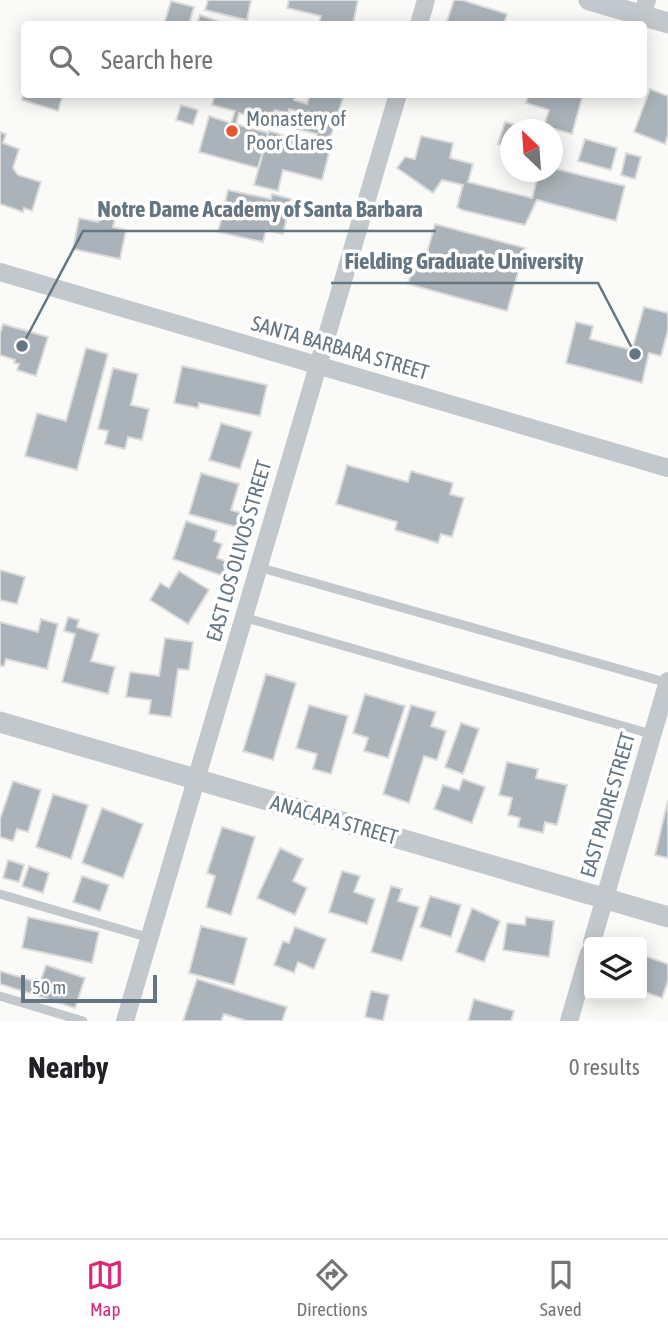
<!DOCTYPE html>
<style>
:root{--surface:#fff;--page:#f6f6f6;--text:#202124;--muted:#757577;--line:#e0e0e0;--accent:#db2777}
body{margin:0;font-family:"Asap Condensed",sans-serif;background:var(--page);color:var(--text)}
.controls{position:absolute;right:21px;bottom:21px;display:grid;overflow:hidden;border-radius:7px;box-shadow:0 4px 18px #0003}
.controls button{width:63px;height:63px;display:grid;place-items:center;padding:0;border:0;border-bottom:2px solid var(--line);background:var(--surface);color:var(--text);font:35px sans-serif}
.compass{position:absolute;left:500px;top:119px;width:63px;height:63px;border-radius:50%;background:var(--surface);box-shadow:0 4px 18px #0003;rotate:335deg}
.scale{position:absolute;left:21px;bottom:18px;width:136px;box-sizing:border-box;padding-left:7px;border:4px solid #657683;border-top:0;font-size:19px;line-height:24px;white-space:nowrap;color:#657683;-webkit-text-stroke:5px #fff;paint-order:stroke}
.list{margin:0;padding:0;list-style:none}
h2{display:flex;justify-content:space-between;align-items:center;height:91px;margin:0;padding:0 28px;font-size:30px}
h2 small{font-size:23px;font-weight:400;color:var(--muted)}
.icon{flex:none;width:38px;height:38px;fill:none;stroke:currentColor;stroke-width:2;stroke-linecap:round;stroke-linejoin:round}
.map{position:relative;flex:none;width:668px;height:1021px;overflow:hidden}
.search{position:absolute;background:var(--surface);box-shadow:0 4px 18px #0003;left:21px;right:21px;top:21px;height:77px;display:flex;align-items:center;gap:18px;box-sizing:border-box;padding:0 24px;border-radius:7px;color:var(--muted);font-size:26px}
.sheet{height:217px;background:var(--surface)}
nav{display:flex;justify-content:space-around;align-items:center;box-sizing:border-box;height:98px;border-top:2px solid var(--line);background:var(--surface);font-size:19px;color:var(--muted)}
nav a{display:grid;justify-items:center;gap:4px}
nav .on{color:var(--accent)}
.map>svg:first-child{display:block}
.building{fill:#aab3b9;stroke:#dcdcda;stroke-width:2}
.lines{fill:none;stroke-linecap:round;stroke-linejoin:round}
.service{stroke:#c3c8cc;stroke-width:9}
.minor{stroke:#c3c8cc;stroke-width:18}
.tertiary{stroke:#c3c8cc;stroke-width:21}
.poi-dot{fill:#e4572e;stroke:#fff;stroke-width:2.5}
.labels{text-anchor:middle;stroke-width:7;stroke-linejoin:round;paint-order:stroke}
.poi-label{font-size:21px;fill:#657683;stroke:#fff;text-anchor:start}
.street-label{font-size:21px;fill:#657683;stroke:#fff}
.leader{fill:none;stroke:#657683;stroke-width:2.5}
.callout-dot{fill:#657683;stroke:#fff;stroke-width:2.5}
.callout-label{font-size:23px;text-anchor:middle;font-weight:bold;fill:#657683;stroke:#fff;stroke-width:7;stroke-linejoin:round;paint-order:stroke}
</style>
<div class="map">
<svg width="668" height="1021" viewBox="0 0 668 1021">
<rect width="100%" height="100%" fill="#fafaf8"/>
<!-- building -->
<g class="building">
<path d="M208,0H251L247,20L205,10Z"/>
<path d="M289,0H358L353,24H319L321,16L287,8Z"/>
<path d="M454,0H462L507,14L504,24H446Z"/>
<path d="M171,1L194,7L189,24H164Z"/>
<path d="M200,15L220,22L219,24H197Z"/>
<path d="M650,89L668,96V134L665,144L634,132Z"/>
<path d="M24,91V94H63L58,111L22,100Z"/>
<path d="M215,94H296L294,100L307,104L310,94H342L343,98L327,148L314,144L317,134L297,129L302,113L289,109L288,114L275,110L272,122L239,113L236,124L268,133L258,168L199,152L209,116L231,123L235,111L212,105Z"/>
<path d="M528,94H583L572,134L544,126L549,110L526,103Z"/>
<path d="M181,105L198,110L193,125L176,120Z"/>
<path d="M505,122L532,129V130H510V148L498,144Z"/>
<path d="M269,131L330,149L322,180L283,170L278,191L254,185Z"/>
<path d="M0,132L6,134L3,143L19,149L13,168L18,175L41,182L32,211L24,208L23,212L0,204Z"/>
<path d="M421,136L453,143L450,158L473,164L468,182L532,198L539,172H552V168L625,186L616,221L537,200L525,225L462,210L457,207L463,185L442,180L433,193L397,168L405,157L415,159Z"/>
<path d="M585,139L617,148L611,170L578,161Z"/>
<path d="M626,153L641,157L635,179L621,175Z"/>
<path d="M228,190L271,199L272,194L291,199L283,234L266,230L263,242L218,232Z"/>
<path d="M102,203L118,207L113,227L126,230L120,259L73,249L79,218L98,222Z"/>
<path d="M435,224L525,248L507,311L408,284L415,257L425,260Z"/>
<path d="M644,307L668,313V330L661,356L649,353L642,383L566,363L576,322L593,326L590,339L632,350Z"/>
<path d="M3,324L48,337L36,376L17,370L19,364L14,363L15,360L0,355V334Z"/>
<path d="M86,348L108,354L77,470L25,456L37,413L66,421Z"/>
<path d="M182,366L267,385L260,416L199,403L198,408L174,403Z"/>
<path d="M113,368L138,374L131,405L149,409L142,440L128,437L125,449L105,444L108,431L98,429Z"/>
<path d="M221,423L252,432L240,469L209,460Z"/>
<path d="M347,465L408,482L411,471L453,483L450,494L464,498L452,537L441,534L438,543L395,530L397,522L336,504Z"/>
<path d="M201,473L239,484L231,510L245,514L240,528L189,514Z"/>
<path d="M186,521L217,531L214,541L222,544L217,558L231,563L226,577L173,559Z"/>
<path d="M0,570L25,577L17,604L0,600Z"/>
<path d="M179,571L209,590L188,624L150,600L160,583L169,588Z"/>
<path d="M68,617L79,620L77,627L99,634L91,661L115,667L108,694L62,682L75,634L64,631Z"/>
<path d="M41,619L58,624L47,669L6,659L4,666H0V622L38,632Z"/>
<path d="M165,638L193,642L189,670L178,669L171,717L149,714L151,700L126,697L130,672L159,676Z"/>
<path d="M266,674L296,683L273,760L243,751Z"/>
<path d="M365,694L405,706L388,758L364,751L368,738L353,733Z"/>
<path d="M309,705L348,716L331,774L313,769L317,754L296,748Z"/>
<path d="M411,705L436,712L431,726L446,731L437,760L424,756L409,803L383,794Z"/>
<path d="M461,723L479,729L463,774L445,767Z"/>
<path d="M507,762L538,769L536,778L567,785L557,825L545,822L543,833L518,827L520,818L508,815L512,798L499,795Z"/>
<path d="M463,779L485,787L472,823L434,809L443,785L459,790Z"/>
<path d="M13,781L41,790L28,832L17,829L13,841L0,837V819Z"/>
<path d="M53,794L88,805L71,859L36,847Z"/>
<path d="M668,800V858L655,855Z"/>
<path d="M102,808L143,824L123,878L82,863Z"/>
<path d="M222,827L255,837L231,915L206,907L215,876L207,873Z"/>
<path d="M280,848L303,859L293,881L307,888L295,915L257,898Z"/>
<path d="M8,860L24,865L19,882L3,878Z"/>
<path d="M29,866L49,873L43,893L22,886Z"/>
<path d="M342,871L360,876L354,892L375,899L367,924L329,912Z"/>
<path d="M82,876L109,885L100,911L73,902Z"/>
<path d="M391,886L402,889L398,901L419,907L402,961L371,952Z"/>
<path d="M430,896L461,905L451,937L420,927Z"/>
<path d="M472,908L500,921L484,962L456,952Z"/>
<path d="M28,917L99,932L92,963L22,948Z"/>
<path d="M526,917L554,921L549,957L503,950L507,923L525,925Z"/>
<path d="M201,926L247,938L234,985L189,973Z"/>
<path d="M295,927L326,939L314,969L298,962L294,973L274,965L283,941L289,943Z"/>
<path d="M642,955L668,964V981L662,998L642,991Z"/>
<path d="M46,965L85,978L75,1008L0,984V971L40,983Z"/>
<path d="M197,979L287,1007L282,1021H247L224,1014L221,1021H183Z"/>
<path d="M371,991L389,995L383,1021L365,1017Z"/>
<path d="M474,999L514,1011L511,1021H468Z"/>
</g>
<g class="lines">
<!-- service -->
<g class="service">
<path d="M258,567L668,683"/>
<path d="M243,617L651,734"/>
<path d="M0,894L150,938"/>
<path d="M0,996L83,1021"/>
</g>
<!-- minor -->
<g class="minor">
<path d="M642,15L647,0"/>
<path d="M419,24L426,0"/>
<path d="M0,272L668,468"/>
<path d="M592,942L668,681"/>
<path d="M125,1021L398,94"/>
<path d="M569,1021L589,953"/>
</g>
<!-- tertiary -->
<g class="tertiary">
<path d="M589,0L668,23"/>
<path d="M0,722L668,917"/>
</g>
</g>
<!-- markers -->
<circle class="poi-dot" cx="232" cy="131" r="7"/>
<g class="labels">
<!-- poi labels -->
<g class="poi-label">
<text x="246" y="126">Monastery of<tspan x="246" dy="24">Poor Clares</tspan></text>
</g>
<!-- street labels -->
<g class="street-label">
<text transform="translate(340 348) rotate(16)" y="7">SANTA BARBARA STREET</text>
<text transform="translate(239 551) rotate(-74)" y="7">EAST LOS OLIVOS STREET</text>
<text transform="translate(608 805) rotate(-74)" y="7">EAST PADRE STREET</text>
<text transform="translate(334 820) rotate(16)" y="7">ANACAPA STREET</text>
</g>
</g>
<!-- callouts -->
<path class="leader" d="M22 346L83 231H436M635 354L598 283H331"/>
<g class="callout-dot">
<circle cx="22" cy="346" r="7"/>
<circle cx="635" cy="354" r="7"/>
</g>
<g class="callout-label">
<text x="260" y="217">Notre Dame Academy of Santa Barbara</text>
<text x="464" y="269">Fielding Graduate University</text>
</g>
</svg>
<div class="controls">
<button><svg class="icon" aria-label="layers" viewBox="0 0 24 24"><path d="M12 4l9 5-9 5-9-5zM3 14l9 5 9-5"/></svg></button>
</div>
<svg class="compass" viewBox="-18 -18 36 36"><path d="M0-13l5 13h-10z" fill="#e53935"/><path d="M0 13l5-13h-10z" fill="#757577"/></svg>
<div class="scale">50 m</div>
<div class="search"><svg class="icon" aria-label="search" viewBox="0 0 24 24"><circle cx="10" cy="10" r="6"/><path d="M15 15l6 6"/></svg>Search here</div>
</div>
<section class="sheet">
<h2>Nearby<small>0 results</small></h2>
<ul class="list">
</ul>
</section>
<nav>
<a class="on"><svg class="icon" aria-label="map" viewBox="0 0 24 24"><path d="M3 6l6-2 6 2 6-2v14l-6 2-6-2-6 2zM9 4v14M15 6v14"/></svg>Map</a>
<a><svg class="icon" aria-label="directions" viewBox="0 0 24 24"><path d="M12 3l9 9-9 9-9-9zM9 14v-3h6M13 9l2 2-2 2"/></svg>Directions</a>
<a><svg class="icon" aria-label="saved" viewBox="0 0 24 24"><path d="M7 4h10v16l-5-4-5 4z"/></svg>Saved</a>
</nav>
